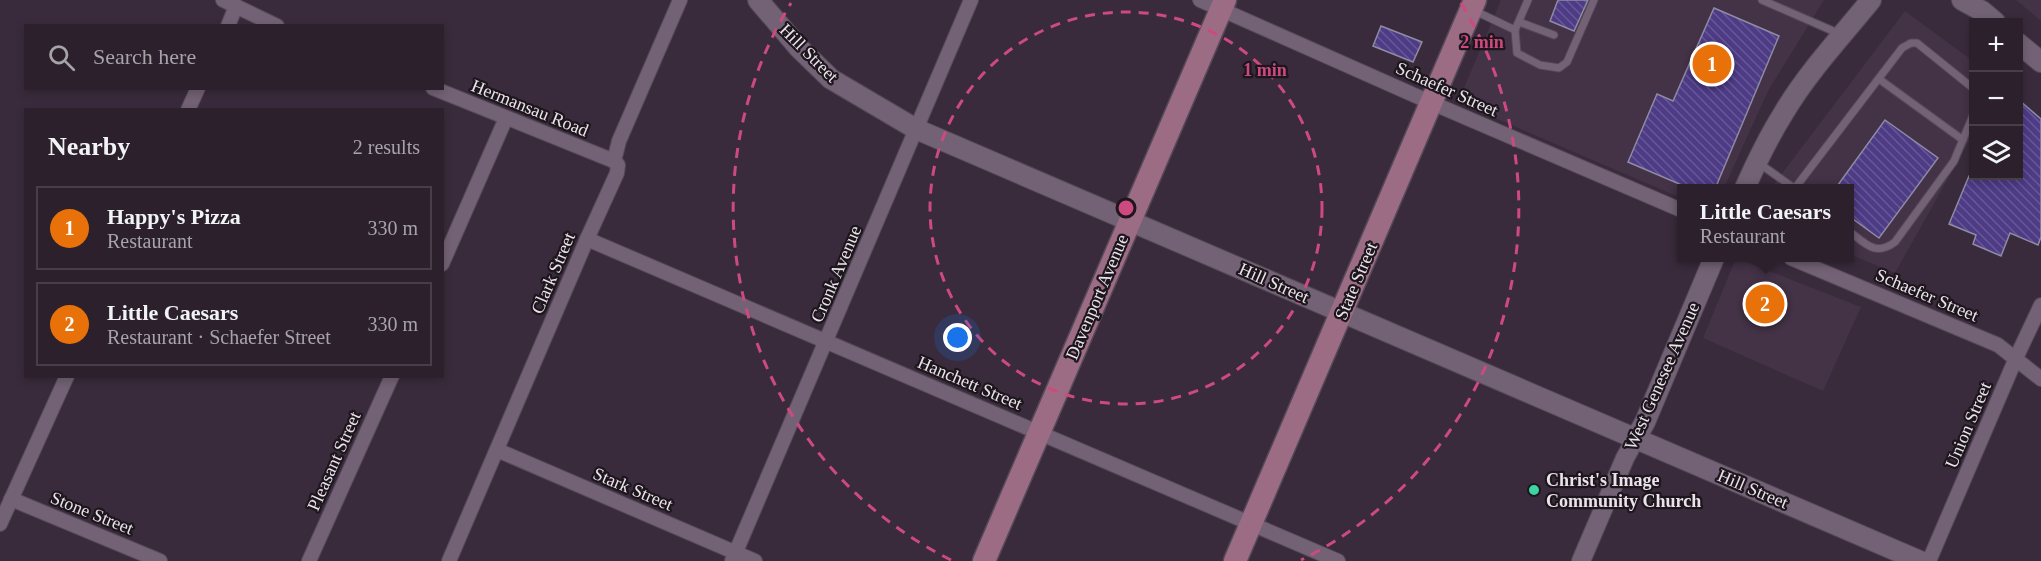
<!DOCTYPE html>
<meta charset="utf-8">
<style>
:root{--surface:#2b202c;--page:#372d38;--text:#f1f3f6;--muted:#a6a3a9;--line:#473e48;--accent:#d93025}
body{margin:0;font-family:Georgia,serif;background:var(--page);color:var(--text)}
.controls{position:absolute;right:18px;top:18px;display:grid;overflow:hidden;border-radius:0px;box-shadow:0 3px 9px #0003}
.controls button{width:54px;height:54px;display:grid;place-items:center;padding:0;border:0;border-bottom:2px solid var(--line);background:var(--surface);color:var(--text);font:30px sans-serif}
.you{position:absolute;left:958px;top:338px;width:21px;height:21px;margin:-15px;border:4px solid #fff;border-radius:50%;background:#1a73e8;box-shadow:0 0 0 9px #1a73e833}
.badge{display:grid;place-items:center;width:39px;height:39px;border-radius:50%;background:var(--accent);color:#fff;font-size:20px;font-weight:700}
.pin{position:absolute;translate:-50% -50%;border:3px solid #fff;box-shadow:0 2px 6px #0006}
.popup{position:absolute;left:1677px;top:184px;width:177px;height:78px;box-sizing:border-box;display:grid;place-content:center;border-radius:0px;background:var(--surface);filter:drop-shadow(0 2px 4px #0005);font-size:20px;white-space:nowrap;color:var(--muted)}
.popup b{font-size:22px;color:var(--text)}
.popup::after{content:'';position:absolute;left:50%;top:100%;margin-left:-12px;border:12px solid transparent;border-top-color:var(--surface)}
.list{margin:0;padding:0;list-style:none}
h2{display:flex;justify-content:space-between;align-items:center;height:78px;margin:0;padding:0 24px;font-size:26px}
h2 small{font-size:20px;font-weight:400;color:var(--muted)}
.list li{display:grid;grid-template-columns:39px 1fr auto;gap:18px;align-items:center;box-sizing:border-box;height:84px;margin:0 12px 12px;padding:0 12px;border:2px solid var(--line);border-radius:0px}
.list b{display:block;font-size:22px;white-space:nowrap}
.list p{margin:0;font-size:20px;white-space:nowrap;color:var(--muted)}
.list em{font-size:20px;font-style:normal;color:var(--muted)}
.icon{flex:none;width:33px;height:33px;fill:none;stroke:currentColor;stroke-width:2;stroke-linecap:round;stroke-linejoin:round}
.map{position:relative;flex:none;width:2041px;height:561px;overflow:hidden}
.search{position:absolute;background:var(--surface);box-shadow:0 3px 9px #0003;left:24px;top:24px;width:420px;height:66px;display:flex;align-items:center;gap:15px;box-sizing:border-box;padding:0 21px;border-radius:0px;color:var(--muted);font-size:22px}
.panel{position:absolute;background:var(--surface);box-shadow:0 3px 9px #0003;left:24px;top:108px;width:420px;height:270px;border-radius:0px}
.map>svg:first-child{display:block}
.built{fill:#443247}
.building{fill:url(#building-back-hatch);stroke:#8e8ba3;stroke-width:1.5}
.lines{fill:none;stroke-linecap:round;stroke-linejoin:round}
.service-casing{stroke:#554957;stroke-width:9}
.minor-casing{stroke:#554957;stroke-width:16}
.tertiary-casing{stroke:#554957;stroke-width:20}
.secondary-casing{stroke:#554957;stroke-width:22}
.primary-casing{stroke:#554957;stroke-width:25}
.service{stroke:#736275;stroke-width:7}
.minor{stroke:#736275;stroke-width:14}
.tertiary{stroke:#736275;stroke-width:18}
.secondary{stroke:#736275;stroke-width:20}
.primary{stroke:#9c6c85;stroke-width:22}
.ring{fill:none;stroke:#cc4a7f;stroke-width:3;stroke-dasharray:10 8}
.poi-dot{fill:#3cd4a4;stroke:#1d161d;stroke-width:2}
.labels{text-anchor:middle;stroke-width:4.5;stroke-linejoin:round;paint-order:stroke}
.street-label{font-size:18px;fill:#ebe2ec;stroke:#1d161d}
.poi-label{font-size:18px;font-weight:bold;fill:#ebe2ec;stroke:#1d161d;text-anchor:start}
.centre{fill:#cc4a7f;stroke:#1d161d;stroke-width:3}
.ring-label{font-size:18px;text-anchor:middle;font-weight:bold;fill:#cc4a7f;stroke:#1d161d;stroke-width:4.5;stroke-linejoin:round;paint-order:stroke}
</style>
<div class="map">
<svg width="2041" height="561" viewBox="0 0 2041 561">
<defs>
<pattern id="building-back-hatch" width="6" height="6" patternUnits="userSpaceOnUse" patternTransform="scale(1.5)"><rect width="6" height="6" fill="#4d3b86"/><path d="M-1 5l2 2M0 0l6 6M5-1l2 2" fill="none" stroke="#675797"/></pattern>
</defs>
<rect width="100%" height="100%" fill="#392b3b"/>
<!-- built -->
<g class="built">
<path d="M1501,0H1824L1768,91L1724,188H1681V198L1458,102Z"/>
<path d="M2016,0H2041V21Z"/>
<path d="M1905,11L1973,61V134L1895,273L1849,254V188H1771Z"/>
<path d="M1736,258L1861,307L1823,391L1703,338Z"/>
</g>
<!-- building -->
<g class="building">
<path d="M1558,0H1588L1574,31L1550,21Z"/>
<path d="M1714,8L1779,36L1715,189H1691L1628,162L1657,94L1673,101Z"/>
<path d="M1381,26L1422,42L1413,62L1373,46Z"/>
<path d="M2019,100L2041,119V237L2038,245L2010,233L2001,256L1973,244L1976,235L1949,224L1969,176H2019Z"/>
<path d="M1885,120L1938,158L1879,238L1849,216V189H1835Z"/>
<path d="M1757,284L1784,296L1773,323L1746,311Z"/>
</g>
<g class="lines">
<defs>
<g id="service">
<path d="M1762,0L1840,34"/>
<path d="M1473,10L1515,30L1528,0"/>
<path d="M1519,22L1554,35"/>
<path d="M1515,30L1517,53L1540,65L1559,68L1567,62L1594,0"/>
<path d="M1879,79L1963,140"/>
<path d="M1760,164L1794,188"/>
<path d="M1795,188L1902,48L1911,43H1917L1974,89"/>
<path d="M1849,231C1865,243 1875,257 1895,242L1954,161L1974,113"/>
</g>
<g id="minor">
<path d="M223,0L277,26"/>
<path d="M1200,0L1432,103L1681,210"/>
<path d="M228,26L236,6"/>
<path d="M433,88L614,161"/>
<path d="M188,110L198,88"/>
<path d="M587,239L1338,561"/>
<path d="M1791,258L1998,345L2041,379"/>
<path d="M442,264L506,118"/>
<path d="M497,450L755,561"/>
<path d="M11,499L160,561"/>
<path d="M0,524L67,376"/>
<path d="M309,561L392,376"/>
<path d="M449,561L587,239L617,173L618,165L614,161L619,141L680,0"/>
<path d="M732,561L971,0"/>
<path d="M1929,561L2016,358L2041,305"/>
</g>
<path id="tertiary" d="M1581,561L1625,458L1636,438"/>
<g id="secondary">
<path d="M758,0L799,48L831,79L916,129L1920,561"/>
<path d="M1962,0L1982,11L1995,22"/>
<path d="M2018,43L2041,62"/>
<path d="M1745,188C1756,163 1768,138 1783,114C1807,73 1841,37 1871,0"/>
<path d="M1636,438L1645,422L1714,258"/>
</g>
<g id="primary">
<path d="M984,561L1225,0"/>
<path d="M1235,561L1475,0"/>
</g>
</defs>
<!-- service casing -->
<use href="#service" class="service-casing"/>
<!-- minor casing -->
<use href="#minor" class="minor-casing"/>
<!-- tertiary casing -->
<use href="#tertiary" class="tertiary-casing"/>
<!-- secondary casing -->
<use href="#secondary" class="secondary-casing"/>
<!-- primary casing -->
<use href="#primary" class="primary-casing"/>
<!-- service -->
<use href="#service" class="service"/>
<!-- minor -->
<use href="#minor" class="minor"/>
<!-- tertiary -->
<use href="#tertiary" class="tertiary"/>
<!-- secondary -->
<use href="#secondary" class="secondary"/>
<!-- primary -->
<use href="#primary" class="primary"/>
</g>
<!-- distance rings -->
<g class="ring">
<circle cx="1126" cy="208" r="196"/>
<path d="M951 560A393 393 0 0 1 791 3M1461 3A393 393 0 0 1 1301 560"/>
</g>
<!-- markers -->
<circle class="poi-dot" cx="1534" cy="490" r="6"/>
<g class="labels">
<!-- street labels -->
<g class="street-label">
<text transform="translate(809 53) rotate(45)" y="6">Hill Street</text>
<text transform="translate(1447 89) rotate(24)" y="6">Schaefer Street</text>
<text transform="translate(530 108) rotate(22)" y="6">Hermansau Road</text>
<text transform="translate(553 273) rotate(-67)" y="6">Clark Street</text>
<text transform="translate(836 274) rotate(-67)" y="6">Cronk Avenue</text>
<text transform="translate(1356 281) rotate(-67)" y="6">State Street</text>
<text transform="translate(1274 283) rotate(24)" y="6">Hill Street</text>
<text transform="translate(1927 295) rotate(23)" y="6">Schaefer Street</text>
<text transform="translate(1097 297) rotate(-67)" y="6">Davenport Avenue</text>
<text transform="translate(1662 376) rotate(-66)" y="6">West Genesee Avenue</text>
<text transform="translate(970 383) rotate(23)" y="6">Hanchett Street</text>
<text transform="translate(1968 425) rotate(-67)" y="6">Union Street</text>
<text transform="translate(334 461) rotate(-66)" y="6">Pleasant Street</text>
<text transform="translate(633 489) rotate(23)" y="6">Stark Street</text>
<text transform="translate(1753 489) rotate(23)" y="6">Hill Street</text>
<text transform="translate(92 513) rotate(22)" y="6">Stone Street</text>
</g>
<!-- poi labels -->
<g class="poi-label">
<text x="1546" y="486">Christ's Image<tspan x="1546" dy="21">Community Church</tspan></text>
</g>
</g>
<circle cx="1126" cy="208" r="9" class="centre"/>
<g class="ring-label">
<text x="1482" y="48">2 min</text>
<text x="1265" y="76">1 min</text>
</g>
</svg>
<div class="controls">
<button>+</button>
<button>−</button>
<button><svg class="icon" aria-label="layers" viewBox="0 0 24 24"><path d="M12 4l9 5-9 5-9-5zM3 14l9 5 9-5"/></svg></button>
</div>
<div class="you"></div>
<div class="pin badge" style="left:1712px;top:64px;background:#e8710a">1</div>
<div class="pin badge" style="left:1765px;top:304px;background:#e8710a">2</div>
<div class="popup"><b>Little Caesars</b>Restaurant</div>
<div class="search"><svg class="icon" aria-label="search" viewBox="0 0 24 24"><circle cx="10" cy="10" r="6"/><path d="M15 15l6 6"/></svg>Search here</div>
<section class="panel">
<h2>Nearby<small>2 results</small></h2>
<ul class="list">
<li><span class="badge" style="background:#e8710a">1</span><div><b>Happy's Pizza</b><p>Restaurant</p></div><em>330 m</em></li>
<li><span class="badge" style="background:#e8710a">2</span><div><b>Little Caesars</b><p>Restaurant · Schaefer Street</p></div><em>330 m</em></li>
</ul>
</section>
</div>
